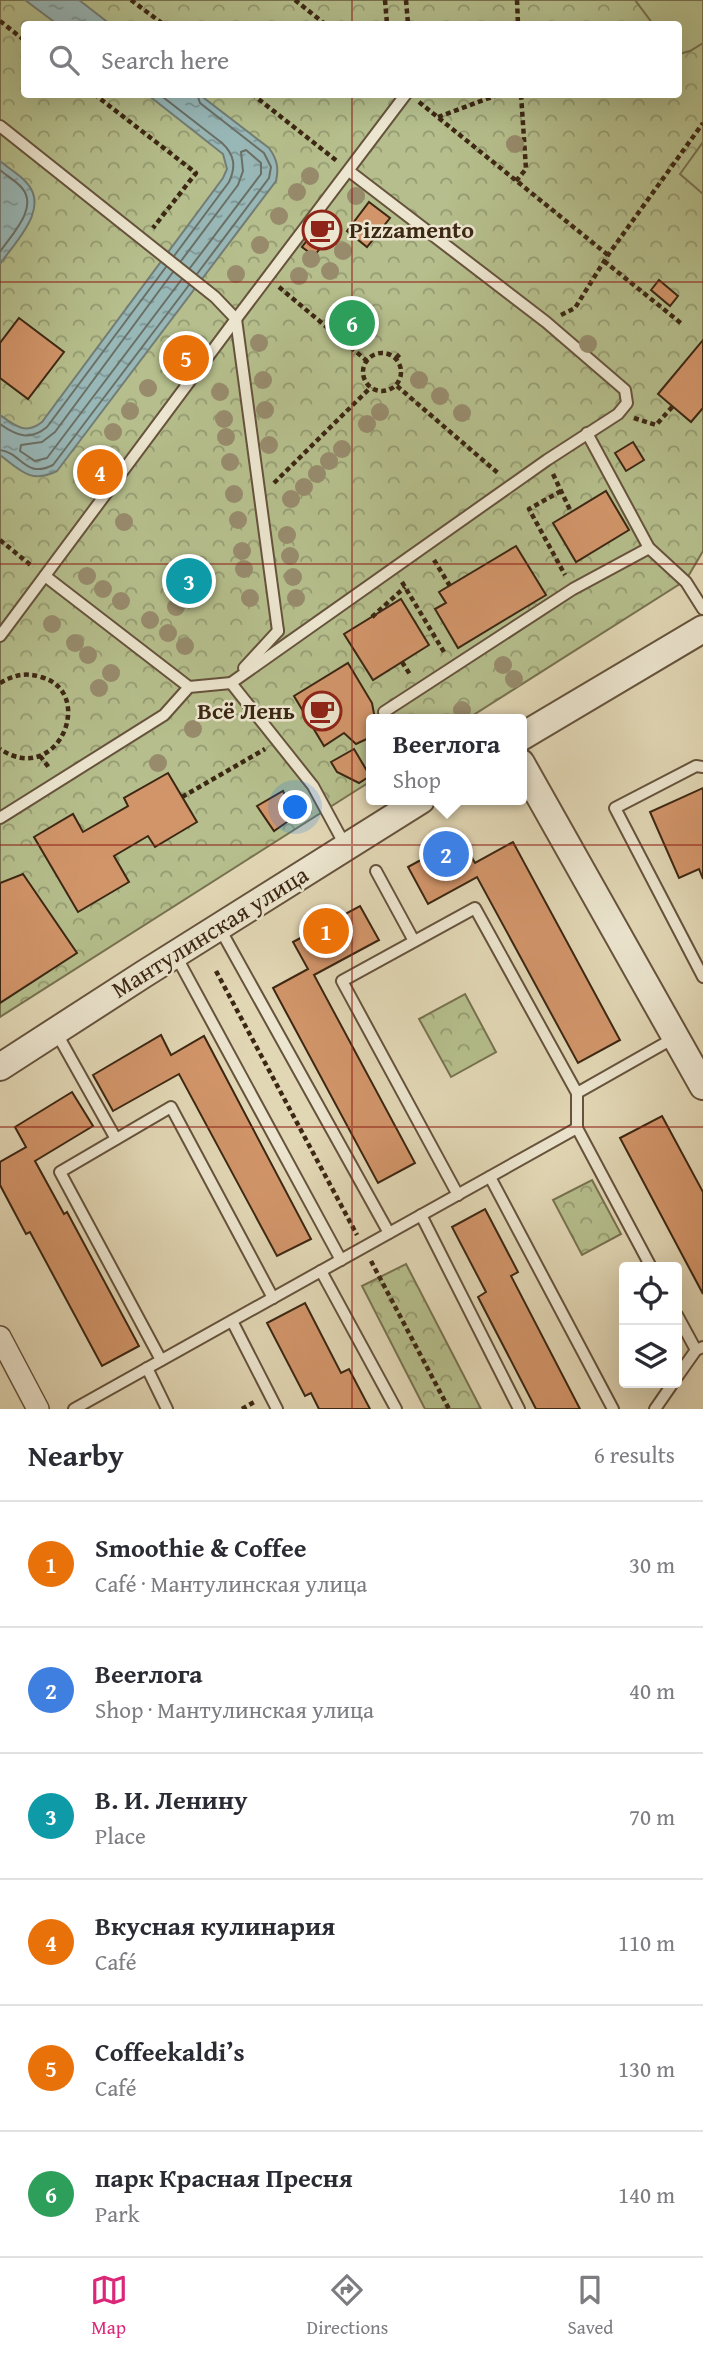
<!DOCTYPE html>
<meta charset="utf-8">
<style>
:root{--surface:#fff;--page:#f7f7f7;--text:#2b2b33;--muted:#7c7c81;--line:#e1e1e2;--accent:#db2777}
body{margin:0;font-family:"Gentium Book Plus",serif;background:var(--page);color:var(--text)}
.controls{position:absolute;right:21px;bottom:21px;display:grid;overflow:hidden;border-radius:7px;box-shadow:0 7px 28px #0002}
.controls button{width:63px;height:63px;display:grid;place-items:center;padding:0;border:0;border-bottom:2px solid var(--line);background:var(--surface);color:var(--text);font:35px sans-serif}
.you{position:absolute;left:296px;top:808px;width:24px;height:24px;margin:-18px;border:5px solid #fff;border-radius:50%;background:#1a73e8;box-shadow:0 0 0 10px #1a73e833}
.badge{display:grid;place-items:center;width:46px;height:46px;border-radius:50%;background:var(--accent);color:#fff;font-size:23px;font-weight:700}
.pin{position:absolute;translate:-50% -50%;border:4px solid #fff;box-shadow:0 2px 7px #0006}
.popup{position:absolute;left:366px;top:714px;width:161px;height:91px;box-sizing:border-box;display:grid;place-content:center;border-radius:7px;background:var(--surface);filter:drop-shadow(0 2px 5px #0005);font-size:23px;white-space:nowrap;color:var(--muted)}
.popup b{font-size:26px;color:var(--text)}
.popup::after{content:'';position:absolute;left:50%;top:100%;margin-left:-14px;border:14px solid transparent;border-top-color:var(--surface)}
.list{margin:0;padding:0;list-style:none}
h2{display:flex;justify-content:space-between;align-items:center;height:91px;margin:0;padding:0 28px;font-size:30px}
h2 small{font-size:23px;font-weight:400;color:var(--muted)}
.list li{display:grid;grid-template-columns:46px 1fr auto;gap:21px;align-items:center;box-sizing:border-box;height:126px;padding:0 28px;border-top:2px solid var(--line)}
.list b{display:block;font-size:26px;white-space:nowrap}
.list p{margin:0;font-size:23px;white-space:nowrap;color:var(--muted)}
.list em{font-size:23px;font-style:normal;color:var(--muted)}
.icon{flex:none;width:38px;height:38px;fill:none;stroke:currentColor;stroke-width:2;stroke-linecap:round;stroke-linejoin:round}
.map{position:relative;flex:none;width:703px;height:1409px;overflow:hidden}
.search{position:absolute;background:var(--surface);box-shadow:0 7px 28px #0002;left:21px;right:21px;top:21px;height:77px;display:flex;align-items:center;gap:18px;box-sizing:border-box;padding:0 24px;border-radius:7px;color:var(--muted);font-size:26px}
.sheet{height:847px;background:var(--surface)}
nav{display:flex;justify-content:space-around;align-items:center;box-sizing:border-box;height:98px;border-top:2px solid var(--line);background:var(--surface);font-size:19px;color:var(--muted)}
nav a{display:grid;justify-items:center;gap:4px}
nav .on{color:var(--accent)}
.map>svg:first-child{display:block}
.forest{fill:url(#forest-crowns);stroke:#787250;stroke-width:2;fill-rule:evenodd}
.pitch{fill:#b5be8c;stroke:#787250;stroke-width:2}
.water{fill:url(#water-ripples);stroke:#737d75;stroke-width:2}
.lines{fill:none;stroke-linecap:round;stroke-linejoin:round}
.shore{stroke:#6a6f65;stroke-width:2}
.building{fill:#d2956a;stroke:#3c2713;stroke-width:2}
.service-casing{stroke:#66533c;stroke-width:14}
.minor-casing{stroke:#66533c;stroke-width:24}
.tertiary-casing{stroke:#66533c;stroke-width:30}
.path{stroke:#3c2713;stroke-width:4.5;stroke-dasharray:5 3.5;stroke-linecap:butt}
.service{stroke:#ece5cf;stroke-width:10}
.minor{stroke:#ece5cf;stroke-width:21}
.tertiary{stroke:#ece5cf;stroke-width:26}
.tree{fill:#978b6c}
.grid{fill:none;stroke:#8f2418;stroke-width:2;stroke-opacity:0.55}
.labels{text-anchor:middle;stroke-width:5;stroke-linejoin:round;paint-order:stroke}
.poi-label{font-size:24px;font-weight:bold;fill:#3c2713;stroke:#ece5cf;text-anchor:start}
.street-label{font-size:24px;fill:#3c2713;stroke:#ece5cf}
</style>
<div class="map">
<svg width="703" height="1409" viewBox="0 0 703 1409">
<defs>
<pattern id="forest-crowns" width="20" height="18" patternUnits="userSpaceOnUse" patternTransform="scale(1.75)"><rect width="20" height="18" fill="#b5be8c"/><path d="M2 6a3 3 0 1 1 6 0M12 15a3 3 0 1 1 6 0" fill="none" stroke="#949a71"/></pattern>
<pattern id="water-ripples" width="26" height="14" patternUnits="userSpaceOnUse" patternTransform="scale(1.75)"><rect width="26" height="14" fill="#98b7b7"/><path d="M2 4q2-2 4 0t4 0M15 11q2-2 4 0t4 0" fill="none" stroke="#7d9594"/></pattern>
</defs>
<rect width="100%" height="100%" fill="#e2d7b5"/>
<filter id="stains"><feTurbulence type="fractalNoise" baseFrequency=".00286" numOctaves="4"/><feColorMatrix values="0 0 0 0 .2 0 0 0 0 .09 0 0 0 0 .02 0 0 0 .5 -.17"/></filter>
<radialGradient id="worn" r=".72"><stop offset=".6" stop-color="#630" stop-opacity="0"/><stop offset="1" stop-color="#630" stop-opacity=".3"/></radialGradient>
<!-- forest -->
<g class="forest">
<path d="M0,0H703V551L686,580L467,719H371V781L0,1017ZM24,24H678V94H24Z"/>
<path d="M465,994L496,1052L451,1077L419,1019Z"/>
<path d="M592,1180L621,1234L582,1255L553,1200Z"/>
<path d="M406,1264L481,1409H425L362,1286Z"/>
</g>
<!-- pitch -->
<g class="pitch">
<path d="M635,0H703V43L690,51L679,54L678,24H653Z"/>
<path d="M703,142V194L680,174Z"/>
</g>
<!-- water -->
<g class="water">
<path d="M25,0H79L110,24H57Z"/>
<path d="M148,95H200L269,148C277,159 279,168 276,181L57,471C31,484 21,471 0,455V415C15,426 26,435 42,422L223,178L227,169L223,154Z"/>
<path d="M0,161C8,168 19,174 26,182C51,208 15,242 0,264Z"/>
</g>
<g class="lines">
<!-- shore -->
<g class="shore">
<path d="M159,94L222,143C235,155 236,167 229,182L174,256"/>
<path d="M197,94L200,103L264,153L271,167L269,178L197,274"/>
<path d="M0,170C7,176 16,181 22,188C39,208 11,235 0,252"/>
<path d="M181,261L238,185L243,171L241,152L246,150L261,163V174L190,268"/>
<path d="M173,272L55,432L42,442L21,445L20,451L35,461L47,458L182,279"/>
<path d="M0,424C17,436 30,441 47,427L166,267"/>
<path d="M0,450C22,453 25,479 53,465L189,285"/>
</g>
</g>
<!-- building -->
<g class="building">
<path d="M369,202L390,218L367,247L347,231Z"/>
<path d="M322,221L334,231L314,256L302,247Z"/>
<path d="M659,280L678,296L670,306L651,290Z"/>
<path d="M19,318L64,352L28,399L0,378V343Z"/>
<path d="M190,340L202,350L182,376L170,366Z"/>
<path d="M703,340V408L691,422L658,394Z"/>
<path d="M633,442L644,460L626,471L615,453Z"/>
<path d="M103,454L116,463L95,489L83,480Z"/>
<path d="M606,491L629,530L576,562L553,523Z"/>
<path d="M516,546L546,595L458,648L435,609L446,603L439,592Z"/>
<path d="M401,599L429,645L373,680L344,634Z"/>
<path d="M348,663L372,703L375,719H371V737L356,744L344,733L324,746L294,696Z"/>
<path d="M354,749L370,776L359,783L337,772L331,762Z"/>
<path d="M168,773L197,822L155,847L148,836L114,856L129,882L78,912L34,837L73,814L83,832L128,806L124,798Z"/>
<path d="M703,788V879L699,869L679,878L650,812Z"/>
<path d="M283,791L288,801L287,822L274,831L257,806Z"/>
<path d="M461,838L475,863L513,842L620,1040L578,1063L477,877L428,904L408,867Z"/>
<path d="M23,874L77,953L0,1003V883Z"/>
<path d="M360,906L379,940L314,975L415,1163L378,1183L273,988L308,969L293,942Z"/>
<path d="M161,1035L171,1055L204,1036L311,1239L277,1256L179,1074L113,1111L93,1075Z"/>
<path d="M72,1092L93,1126L35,1161L64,1214L67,1212L139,1346L102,1366L30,1232L26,1234L0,1185V1162L26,1147L15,1127Z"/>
<path d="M662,1116L703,1192V1294L620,1138Z"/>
<path d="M485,1209L518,1272L511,1276L580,1409H536L478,1297L486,1292L452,1227Z"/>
<path d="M305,1303L341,1373L349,1369L370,1409H319L311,1393L305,1396L267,1323Z"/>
</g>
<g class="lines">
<defs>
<g id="service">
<path d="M0,126L215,297L236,319L278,631"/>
<path d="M587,433L649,548L686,582L703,609"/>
<path d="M45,576L189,687"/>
<path d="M0,636L236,319L406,94"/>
<path d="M244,668L278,631"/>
<path d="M231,683L313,786L346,847"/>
<path d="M384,712L573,589L649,548"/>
<path d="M703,767L696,766L615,808L703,977"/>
<path d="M0,818L164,715L189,687L231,683L547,460L618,414L627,403L625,390L546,322L349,171"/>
<path d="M376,871L414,941"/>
<path d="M219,927L389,1233"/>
<path d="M175,954L341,1260"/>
<path d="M56,1032L116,1139"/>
<path d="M490,1177L613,1409"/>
<path d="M458,1195L342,981L475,908L577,1093"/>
<path d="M421,1215L519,1409"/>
<path d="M651,1267L577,1128V1093L674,1038"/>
<path d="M321,1271L396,1409"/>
<path d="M677,1315L696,1350"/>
<path d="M232,1321L277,1409"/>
<path d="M161,1360L60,1172L171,1107L273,1298"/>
<path d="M147,1368L167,1409"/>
<path d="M677,1377L696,1350L703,1347"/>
<path d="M74,1409L577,1128"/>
<path d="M655,1409L673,1383"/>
</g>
<path id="minor" d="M0,1337L38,1409"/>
<g id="tertiary">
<path d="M521,737L703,629"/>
<path d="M521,763L703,1086"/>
<path d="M0,1067L144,974L421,800"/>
</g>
</defs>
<!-- service casing -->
<use href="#service" class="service-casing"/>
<!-- minor casing -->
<use href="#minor" class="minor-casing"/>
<!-- tertiary casing -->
<use href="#tertiary" class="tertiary-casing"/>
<!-- path -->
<g class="path">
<path d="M131,0L163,24"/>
<path d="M295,0L325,24"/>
<path d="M385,0L387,24"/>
<path d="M406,0L408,24"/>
<path d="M517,0L518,24"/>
<path d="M0,21L24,40"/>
<path d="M94,94L196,173L153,228"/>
<path d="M252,94L337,161"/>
<path d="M419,102L608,255"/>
<path d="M438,117L500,94"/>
<path d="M516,181L526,169L521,94"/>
<path d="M604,261L682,324"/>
<path d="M279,287L367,361"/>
<path d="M561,315L575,308L608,255L703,123"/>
<circle cx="382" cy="372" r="19"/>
<path d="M396,358L402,352"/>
<path d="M397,386L499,474"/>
<path d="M634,418L656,425L673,406"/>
<path d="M553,474L571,512"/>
<path d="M274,483L371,387"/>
<path d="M561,491L529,509L565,575"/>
<path d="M0,540L33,567"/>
<path d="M434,560L450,586"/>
<path d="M402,582L444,652"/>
<path d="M372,617L405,587"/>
<path d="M402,662L411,676"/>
<path d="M0,683C14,675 25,672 41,677C97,692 58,788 0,749"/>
<path d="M40,756L50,769"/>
<path d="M182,797L265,749"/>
<path d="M216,971L357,1235"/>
<path d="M371,1261L449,1409"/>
<path d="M242,1409L256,1401"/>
</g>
<!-- service -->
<use href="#service" class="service"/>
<!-- minor -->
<use href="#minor" class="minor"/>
<!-- tertiary -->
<use href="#tertiary" class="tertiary"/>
</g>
<!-- trees -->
<g class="tree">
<circle cx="515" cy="144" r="9"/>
<circle cx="310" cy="176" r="9"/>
<circle cx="297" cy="192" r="9"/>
<circle cx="356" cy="196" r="9"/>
<circle cx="279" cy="216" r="9"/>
<circle cx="260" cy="245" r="9"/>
<circle cx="343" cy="251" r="9"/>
<circle cx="311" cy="259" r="9"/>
<circle cx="330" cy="271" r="9"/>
<circle cx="236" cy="274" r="9"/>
<circle cx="299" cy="276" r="9"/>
<circle cx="366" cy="333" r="9"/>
<circle cx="259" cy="343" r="9"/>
<circle cx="588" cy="344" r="9"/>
<circle cx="171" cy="358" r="9"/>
<circle cx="263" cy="380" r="9"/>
<circle cx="419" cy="380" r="9"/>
<circle cx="148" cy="388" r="9"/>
<circle cx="220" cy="392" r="9"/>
<circle cx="440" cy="396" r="9"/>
<circle cx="265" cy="410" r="9"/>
<circle cx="130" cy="411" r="9"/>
<circle cx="380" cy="412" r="9"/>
<circle cx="462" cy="413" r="9"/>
<circle cx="224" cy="419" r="9"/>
<circle cx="367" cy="424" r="9"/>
<circle cx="113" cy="432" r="9"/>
<circle cx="226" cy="437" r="9"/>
<circle cx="269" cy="445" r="9"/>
<circle cx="342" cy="449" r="9"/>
<circle cx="95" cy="456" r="9"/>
<circle cx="329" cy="461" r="9"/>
<circle cx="230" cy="462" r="9"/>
<circle cx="317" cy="474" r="9"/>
<circle cx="304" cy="487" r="9"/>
<circle cx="234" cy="494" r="9"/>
<circle cx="291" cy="499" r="9"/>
<circle cx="238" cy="520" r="9"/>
<circle cx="124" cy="522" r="9"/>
<circle cx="287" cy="535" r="9"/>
<circle cx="242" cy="551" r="9"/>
<circle cx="290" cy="556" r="9"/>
<circle cx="244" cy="569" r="9"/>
<circle cx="87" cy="576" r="9"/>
<circle cx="293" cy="577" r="9"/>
<circle cx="103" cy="589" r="9"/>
<circle cx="250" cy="598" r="9"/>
<circle cx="296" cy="598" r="9"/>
<circle cx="121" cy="601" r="9"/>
<circle cx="176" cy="607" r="9"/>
<circle cx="150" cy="620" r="9"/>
<circle cx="52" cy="624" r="9"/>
<circle cx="168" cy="633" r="9"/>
<circle cx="75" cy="643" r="9"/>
<circle cx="185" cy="646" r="9"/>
<circle cx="88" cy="655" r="9"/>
<circle cx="503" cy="665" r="9"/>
<circle cx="111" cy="673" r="9"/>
<circle cx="514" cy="679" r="9"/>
<circle cx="99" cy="688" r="9"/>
<circle cx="462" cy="710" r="9"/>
<circle cx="193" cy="729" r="9"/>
<circle cx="158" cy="763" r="9"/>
</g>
<!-- grid -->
<path class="grid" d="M352,0V24M352,94V1409M0,282H703M0,564H703M0,845H703M0,1127H703"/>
<!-- icons -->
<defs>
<symbol id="cafe-ring" viewBox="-11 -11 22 22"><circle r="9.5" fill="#ece5cf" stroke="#8f2418" stroke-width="1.5"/><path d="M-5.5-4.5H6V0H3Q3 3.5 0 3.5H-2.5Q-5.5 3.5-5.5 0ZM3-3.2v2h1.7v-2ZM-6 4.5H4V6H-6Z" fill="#8f2418"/></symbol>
</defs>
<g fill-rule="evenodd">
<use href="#cafe-ring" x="300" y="208" width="44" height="44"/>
<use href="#cafe-ring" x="300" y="689" width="44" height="44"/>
</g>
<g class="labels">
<!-- poi labels -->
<g class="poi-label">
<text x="349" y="238">Pizzamento</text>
<text x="295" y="719" text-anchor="end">Всё Лень</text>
</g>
<!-- street labels -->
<g class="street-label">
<text transform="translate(210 932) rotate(-32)" y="8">Мантулинская улица</text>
</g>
</g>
<rect width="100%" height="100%" filter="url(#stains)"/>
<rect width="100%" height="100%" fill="url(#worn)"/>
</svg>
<div class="controls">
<button><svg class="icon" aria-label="locate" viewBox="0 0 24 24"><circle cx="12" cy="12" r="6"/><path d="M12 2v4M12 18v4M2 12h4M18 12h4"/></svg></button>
<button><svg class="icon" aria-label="layers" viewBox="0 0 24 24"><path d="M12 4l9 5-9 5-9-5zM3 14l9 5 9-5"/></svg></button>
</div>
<div class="you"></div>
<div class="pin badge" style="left:326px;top:931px;background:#e8710a">1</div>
<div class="pin badge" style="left:446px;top:854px;background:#3f7fe0">2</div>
<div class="popup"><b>Beerлога</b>Shop</div>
<div class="pin badge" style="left:189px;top:581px;background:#0f9aa8">3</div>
<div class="pin badge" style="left:100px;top:472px;background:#e8710a">4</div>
<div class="pin badge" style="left:186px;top:358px;background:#e8710a">5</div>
<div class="pin badge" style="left:352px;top:323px;background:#2e9e5b">6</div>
<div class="search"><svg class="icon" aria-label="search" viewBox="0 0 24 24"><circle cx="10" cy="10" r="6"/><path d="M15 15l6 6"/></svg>Search here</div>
</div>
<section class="sheet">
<h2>Nearby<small>6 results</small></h2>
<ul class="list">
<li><span class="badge" style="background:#e8710a">1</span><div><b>Smoothie &amp; Coffee</b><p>Café · Мантулинская улица</p></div><em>30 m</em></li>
<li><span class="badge" style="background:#3f7fe0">2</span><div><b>Beerлога</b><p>Shop · Мантулинская улица</p></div><em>40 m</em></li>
<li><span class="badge" style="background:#0f9aa8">3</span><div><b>В. И. Ленину</b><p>Place</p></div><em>70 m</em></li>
<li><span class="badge" style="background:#e8710a">4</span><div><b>Вкусная кулинария</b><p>Café</p></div><em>110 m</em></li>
<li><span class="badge" style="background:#e8710a">5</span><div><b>Coffeekaldi’s</b><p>Café</p></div><em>130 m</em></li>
<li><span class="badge" style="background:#2e9e5b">6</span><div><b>парк Красная Пресня</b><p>Park</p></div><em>140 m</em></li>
</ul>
</section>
<nav>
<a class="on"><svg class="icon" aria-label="map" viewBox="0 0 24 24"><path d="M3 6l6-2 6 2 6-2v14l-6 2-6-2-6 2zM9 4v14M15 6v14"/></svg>Map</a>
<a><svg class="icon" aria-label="directions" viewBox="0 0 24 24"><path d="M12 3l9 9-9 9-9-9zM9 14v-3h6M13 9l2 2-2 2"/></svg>Directions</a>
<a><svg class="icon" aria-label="saved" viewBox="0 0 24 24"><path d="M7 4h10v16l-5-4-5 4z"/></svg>Saved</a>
</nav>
